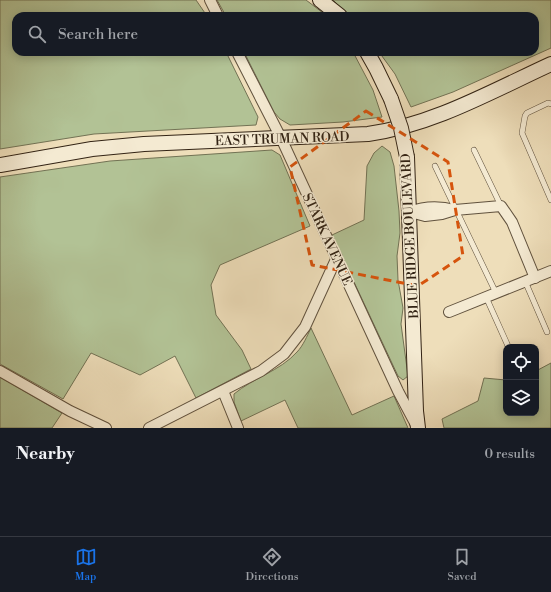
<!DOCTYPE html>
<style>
:root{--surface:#171b24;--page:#242831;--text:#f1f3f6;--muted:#9ea1a6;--line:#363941;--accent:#1a73e8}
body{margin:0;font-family:"Libre Bodoni",serif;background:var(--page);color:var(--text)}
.controls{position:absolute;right:12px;bottom:12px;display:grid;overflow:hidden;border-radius:8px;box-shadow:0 2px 10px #0003}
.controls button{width:36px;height:36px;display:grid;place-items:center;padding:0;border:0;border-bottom:1px solid var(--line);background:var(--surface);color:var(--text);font:20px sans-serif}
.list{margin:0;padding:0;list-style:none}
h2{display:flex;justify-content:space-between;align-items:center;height:52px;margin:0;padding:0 16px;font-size:17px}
h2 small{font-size:13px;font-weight:400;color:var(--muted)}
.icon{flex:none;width:22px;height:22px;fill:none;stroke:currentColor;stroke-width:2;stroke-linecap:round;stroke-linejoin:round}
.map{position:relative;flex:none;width:551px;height:428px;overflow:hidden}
.search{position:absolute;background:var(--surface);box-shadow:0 2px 10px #0003;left:12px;right:12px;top:12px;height:44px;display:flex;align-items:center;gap:10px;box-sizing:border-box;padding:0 14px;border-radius:12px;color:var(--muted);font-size:15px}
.sheet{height:108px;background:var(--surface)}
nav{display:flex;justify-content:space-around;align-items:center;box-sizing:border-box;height:56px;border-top:1px solid var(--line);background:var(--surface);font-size:11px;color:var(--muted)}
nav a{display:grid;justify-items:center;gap:2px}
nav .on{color:var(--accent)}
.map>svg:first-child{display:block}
.green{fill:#b2c295;stroke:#727254}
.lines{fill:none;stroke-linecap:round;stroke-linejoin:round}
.service-casing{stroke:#61523e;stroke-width:6}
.minor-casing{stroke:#61523e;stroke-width:12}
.secondary-casing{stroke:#322314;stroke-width:16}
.service{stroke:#f4ead2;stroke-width:5}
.minor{stroke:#f4ead2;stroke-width:10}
.secondary{stroke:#f4ead2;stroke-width:14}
.secondary-bridge-casing{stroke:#322314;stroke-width:16;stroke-linecap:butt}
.secondary-bridge{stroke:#f4ead2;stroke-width:14}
.marked{fill:none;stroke:#d6540d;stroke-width:3;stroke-dasharray:8 5;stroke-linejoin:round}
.labels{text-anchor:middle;stroke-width:3;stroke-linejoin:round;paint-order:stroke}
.street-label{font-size:13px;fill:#322314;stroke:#f4ead2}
</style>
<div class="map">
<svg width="551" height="428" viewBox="0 0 551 428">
<rect width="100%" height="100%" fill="#eedeba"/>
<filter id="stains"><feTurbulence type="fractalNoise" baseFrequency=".005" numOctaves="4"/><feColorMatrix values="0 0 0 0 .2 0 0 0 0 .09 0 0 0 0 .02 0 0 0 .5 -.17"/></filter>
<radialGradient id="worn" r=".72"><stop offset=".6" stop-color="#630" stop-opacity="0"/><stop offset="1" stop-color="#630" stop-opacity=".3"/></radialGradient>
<!-- green -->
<g class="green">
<path d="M0,0H196L207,16H16V52H226L258,117L256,125L94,134L0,149Z"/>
<path d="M217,0H306L327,16H226Z"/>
<path d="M333,0H551V48L453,92L411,107L395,74L379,52H535V16H349Z"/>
<path d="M244,52H353L373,90L382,117L343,122L290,125L280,119L274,112Z"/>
<path d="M382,146L390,152L394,166L399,211L400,233L397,256L398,280L403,308L401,324L408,376L403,380L398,376L332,235L364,220L367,166L374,153Z"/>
<path d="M272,150L280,155L310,226L220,265L211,285L216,315L242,350L251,369L196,398L175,356L140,375L91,353L63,399L0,364V177L110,161Z"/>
<path d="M311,328L352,415L394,396L408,428H298L285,400L241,421L234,402V394C253,378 280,371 297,352C303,346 307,336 311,328Z"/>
<path d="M551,363V428H444L442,419L478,401L484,378L506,380V413H536V371Z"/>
<path d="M0,377L62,413L52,428H0Z"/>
</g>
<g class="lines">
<defs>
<g id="service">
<path d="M551,104L548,103L527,113L525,116L522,133L551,200"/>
<path d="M474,150L501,206"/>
<path d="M435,166L496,293"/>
<path d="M525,281L547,332"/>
<path d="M486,297L508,346"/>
</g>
<g id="minor">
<path d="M210,0L218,16"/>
<path d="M237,52L281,138L398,391L415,423"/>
<path d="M410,212L425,216L442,214L455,210L501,206L512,222L535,278"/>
<path d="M410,212C425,206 439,206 455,210"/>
<path d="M449,312L551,271"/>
<path d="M0,371L70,411L106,428"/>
<path d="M223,391L238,428"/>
<path d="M149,428L261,371L284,354L305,327L337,257"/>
</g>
<g id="secondary">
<path d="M320,0L340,16"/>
<path d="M367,52L376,68L391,99"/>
<path d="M407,157L416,411L418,428"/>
<path d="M0,165L92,149L144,144L368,134C433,125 492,91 551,64"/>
</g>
</defs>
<!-- service casing -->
<use href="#service" class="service-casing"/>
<!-- minor casing -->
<use href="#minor" class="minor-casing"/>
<!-- secondary casing -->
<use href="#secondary" class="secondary-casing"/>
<!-- service -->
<use href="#service" class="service"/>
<!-- minor -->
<use href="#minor" class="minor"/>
<!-- secondary -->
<use href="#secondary" class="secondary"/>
<defs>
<path id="secondary-bridge" d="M391,99L401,128L407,157"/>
</defs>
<!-- secondary-bridge casing -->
<use href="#secondary-bridge" class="secondary-bridge-casing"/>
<!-- secondary-bridge -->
<use href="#secondary-bridge" class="secondary-bridge"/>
</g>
<!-- marked area -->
<path class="marked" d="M366,111L448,162L463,256L418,286L312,265L290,167Z"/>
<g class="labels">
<!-- street labels -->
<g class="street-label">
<text transform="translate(282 138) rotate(-2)" y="5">EAST TRUMAN ROAD</text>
<text transform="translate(409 236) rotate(-93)" y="5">BLUE RIDGE BOULEVARD</text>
<text transform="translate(328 239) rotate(65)" y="5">STARK AVENUE</text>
</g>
</g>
<rect width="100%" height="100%" filter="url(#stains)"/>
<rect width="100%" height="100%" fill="url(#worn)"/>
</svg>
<div class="controls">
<button><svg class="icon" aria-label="locate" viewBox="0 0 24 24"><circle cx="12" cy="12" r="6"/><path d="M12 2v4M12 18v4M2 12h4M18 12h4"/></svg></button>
<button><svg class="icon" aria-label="layers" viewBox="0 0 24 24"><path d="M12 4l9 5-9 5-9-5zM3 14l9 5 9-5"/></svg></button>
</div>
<div class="search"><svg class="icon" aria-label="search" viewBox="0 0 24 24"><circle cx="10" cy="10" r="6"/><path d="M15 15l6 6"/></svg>Search here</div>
</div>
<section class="sheet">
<h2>Nearby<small>0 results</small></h2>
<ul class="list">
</ul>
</section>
<nav>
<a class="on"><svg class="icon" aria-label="map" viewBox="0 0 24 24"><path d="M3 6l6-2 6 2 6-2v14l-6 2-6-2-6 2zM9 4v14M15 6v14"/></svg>Map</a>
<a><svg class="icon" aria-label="directions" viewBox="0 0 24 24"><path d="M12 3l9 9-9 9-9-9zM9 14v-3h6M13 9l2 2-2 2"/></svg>Directions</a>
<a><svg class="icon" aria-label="saved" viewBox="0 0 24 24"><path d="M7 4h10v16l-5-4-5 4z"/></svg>Saved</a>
</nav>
